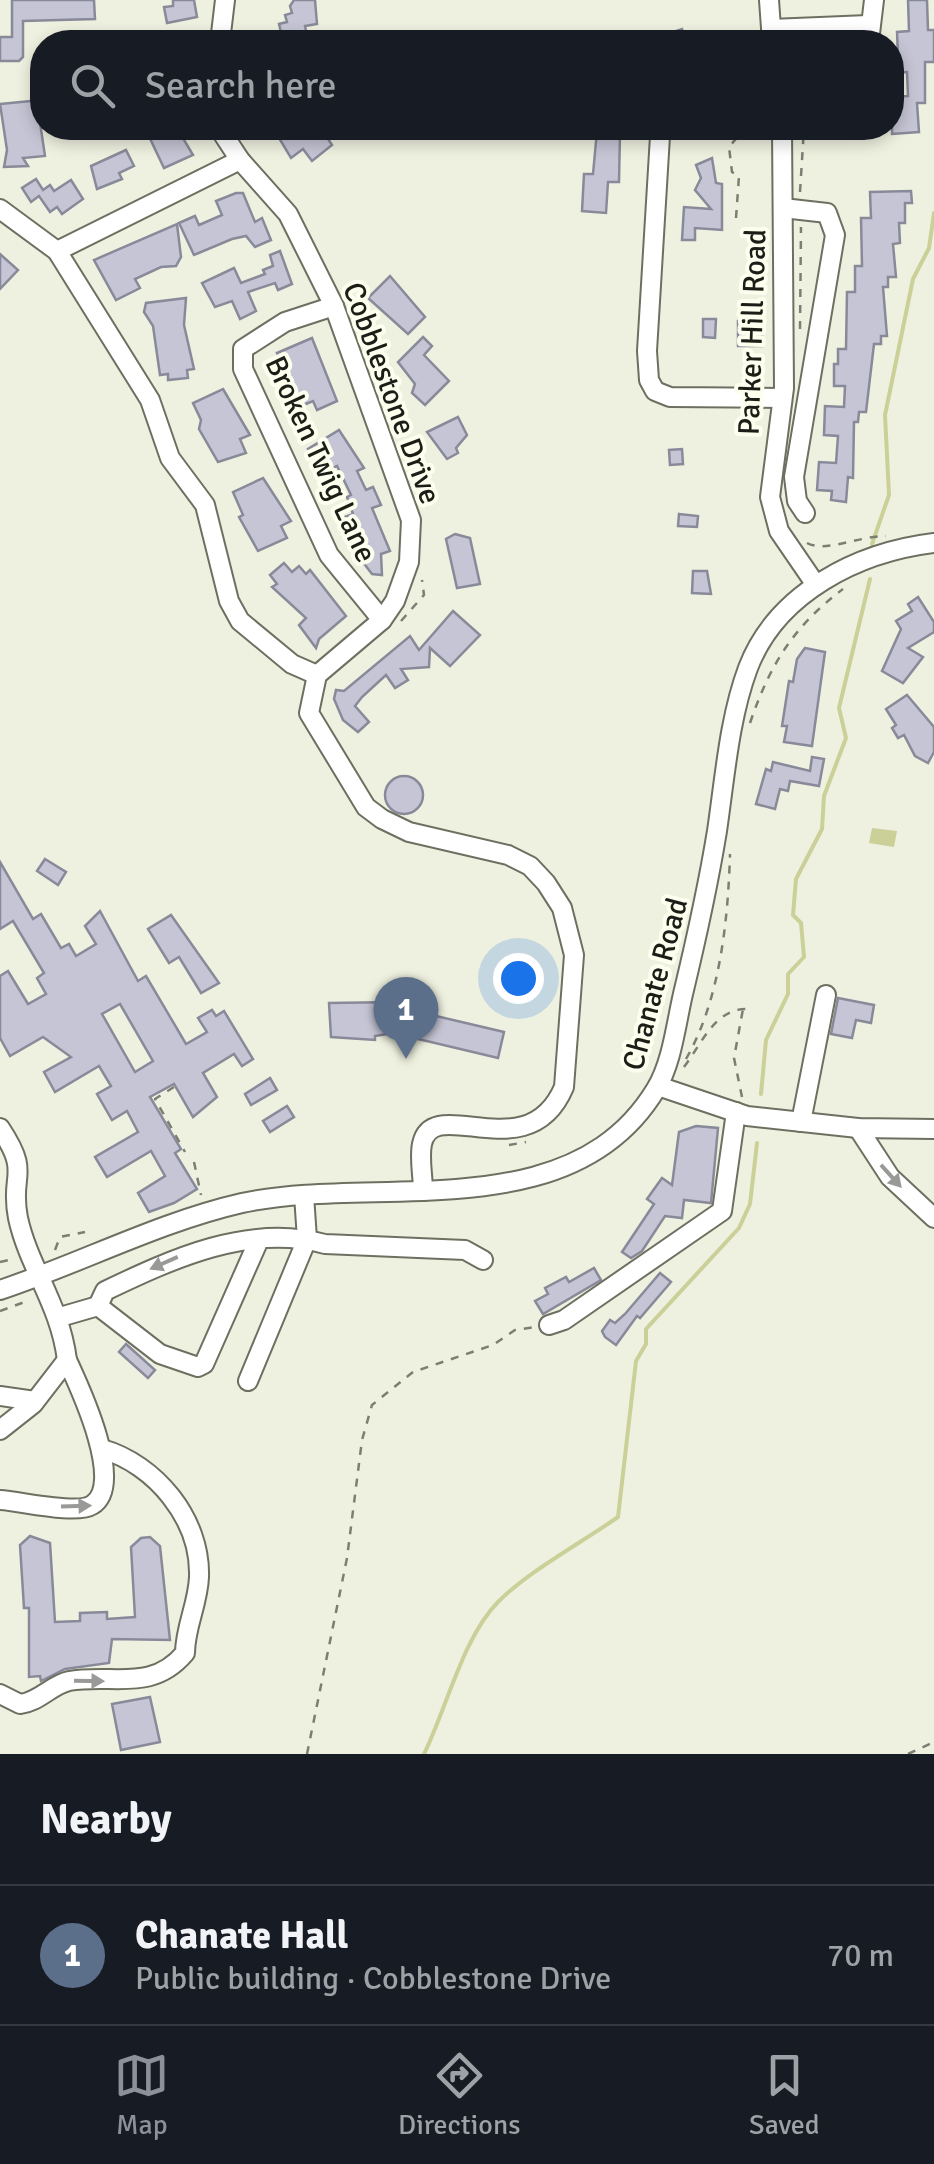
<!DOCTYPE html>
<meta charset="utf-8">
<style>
:root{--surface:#171b24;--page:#20242c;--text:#f1f3f6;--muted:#9ea1a6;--line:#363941;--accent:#8c9099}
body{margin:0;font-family:Signika,sans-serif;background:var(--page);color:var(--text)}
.you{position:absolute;left:518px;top:978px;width:35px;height:35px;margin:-25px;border:8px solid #fff;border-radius:50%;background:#1a73e8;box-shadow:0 0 0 15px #1a73e833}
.badge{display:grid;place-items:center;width:65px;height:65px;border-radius:50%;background:var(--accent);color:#fff;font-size:32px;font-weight:700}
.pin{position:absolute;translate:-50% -82px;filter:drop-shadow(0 2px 5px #0008)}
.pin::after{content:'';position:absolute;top:52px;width:35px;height:30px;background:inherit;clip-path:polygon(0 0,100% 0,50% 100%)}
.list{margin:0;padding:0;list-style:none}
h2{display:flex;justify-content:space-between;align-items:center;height:130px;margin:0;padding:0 40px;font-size:42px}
h2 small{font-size:32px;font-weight:400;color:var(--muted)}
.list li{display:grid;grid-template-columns:65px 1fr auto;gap:30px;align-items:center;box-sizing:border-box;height:140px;padding:0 40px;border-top:2px solid var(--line)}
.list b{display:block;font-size:38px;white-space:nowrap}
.list p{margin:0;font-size:32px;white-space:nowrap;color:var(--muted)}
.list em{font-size:32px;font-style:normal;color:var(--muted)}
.icon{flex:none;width:55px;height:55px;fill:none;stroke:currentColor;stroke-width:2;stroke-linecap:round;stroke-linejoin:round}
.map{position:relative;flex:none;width:934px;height:1754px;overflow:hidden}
.search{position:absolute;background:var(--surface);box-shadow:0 5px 15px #0003;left:30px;right:30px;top:30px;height:110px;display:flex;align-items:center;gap:25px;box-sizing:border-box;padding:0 35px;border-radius:40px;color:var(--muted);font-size:38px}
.sheet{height:270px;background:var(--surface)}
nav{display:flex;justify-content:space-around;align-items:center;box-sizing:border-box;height:140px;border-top:2px solid var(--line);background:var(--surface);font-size:28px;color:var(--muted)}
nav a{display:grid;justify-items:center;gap:5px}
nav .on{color:var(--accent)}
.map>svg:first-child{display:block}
.water{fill:#cad098}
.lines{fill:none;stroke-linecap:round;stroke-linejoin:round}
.stream{stroke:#cad098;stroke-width:4}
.building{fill:#c5c5d5;stroke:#898a99;stroke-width:2.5;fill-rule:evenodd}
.minor-casing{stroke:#6d6f60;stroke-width:22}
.path{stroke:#7c7e73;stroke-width:2.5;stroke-dasharray:8 8;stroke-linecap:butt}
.minor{stroke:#fff;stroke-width:18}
.oneway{fill:#999997}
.labels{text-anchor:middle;stroke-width:8;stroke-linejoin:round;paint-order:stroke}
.street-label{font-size:30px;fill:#1c1d17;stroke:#fcffed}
</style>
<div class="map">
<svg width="934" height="1754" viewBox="0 0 934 1754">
<rect width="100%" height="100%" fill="#eff1e0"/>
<!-- water -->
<path class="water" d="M872,828L897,831L894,847L869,843Z"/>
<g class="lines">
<!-- stream -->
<g class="stream">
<path d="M872,544L889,495L885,415L913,279L929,248L934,213"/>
<path d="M761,1094L766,1040L788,994V974L804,957L801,923L793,915L796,879L822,829L824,796L846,738L839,708L870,579"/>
<path d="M424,1754C446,1710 463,1637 498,1602C529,1571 581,1543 618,1517L636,1361L646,1344V1329L739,1228L750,1204L757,1143"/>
</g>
</g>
<!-- building -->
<g class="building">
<path d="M12,0H94L95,19L23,21V57L19,61H0V37H12Z"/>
<path d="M173,0H194L197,17L167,23L164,7L173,6Z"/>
<path d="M294,0H315L317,24L305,26L307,35L283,41L279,24L287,22L285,15L292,13L290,6Z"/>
<path d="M908,0H927L928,30H934V62H925V103H917L919,132L892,134V97L908,96L907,72L892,73V57L898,56L897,32L909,31Z"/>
<path d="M682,29L687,42H650L649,40Z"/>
<path d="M42,100L39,116L45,156L23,158L28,166L4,167L7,150L0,104Z"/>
<path d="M145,128H177L193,155L164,168Z"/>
<path d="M273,128H321L332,145L312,161L303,149L291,158Z"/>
<path d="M597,131L620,133L619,182H608L606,213L582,211L584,174H593Z"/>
<path d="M126,150L134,166L119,173L122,179L97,189L91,166Z"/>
<path d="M712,158L716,183L722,184V230L695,228V240H682L684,207L711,209L695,190L701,178L696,165Z"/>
<path d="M36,179L43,190L50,185L54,191L71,180L83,199L62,214L57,207L50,212L39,196L31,202L22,188Z"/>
<path d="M911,191L912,203H905V223H899L900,243L893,244L896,277H888V287H883L887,336H881V344H874L866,412H859L858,422H854L853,478L848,477L846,502L831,500L832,491L817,490L819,462L836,463L838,436L824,435L825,406L844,407L845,386H834V364H838V349H846L847,292H855V266H862L861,218H871L870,192Z"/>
<path d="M236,193H243L255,222L262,218L271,240L255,247L246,236L232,239L194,255L179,223L195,216L199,225L222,215L216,201Z"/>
<path d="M177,224L181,257L176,266L161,267L135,279L140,288L116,300L94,260Z"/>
<path d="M280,251L292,284L278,290L275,283L248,292L256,311L240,319L232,301L215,307L202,283L234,268L241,283L265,274L263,270L273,266L270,255Z"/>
<path d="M0,254L18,270L0,289Z"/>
<path d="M390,276L425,317L408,334L368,298Z"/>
<path d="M186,298L184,325L194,369L187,370L188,378L168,380V374L160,375L153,326L144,312L146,303Z"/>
<path d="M703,319H716L715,338L703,337Z"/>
<path d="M738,321H755V327H762V346H738Z"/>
<path d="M423,337L432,346L424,355L449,381L425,405L412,393L415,384L398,362Z"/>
<path d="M312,338L337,401L317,410L313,401L301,406L296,394L284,400L277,374L285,371L277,353Z"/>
<path d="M223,389L250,435L240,439L246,453L218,462L199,429L201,420L193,403Z"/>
<path d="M458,417L467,435L456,448L458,453L447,459L427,432Z"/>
<path d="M339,430L364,468L357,471L366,490L373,487L381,505L372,508L390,551L381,554L382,575L372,574L352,548L342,518L353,514L347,497L351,495L337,466L323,473L308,449Z"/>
<path d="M682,449L683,464L670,465L669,450Z"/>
<path d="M263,478L291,521L281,526L287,538L258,551L239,517L243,515L233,492Z"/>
<path d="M679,514L698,516L697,527L678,526Z"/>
<path d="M455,534L470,538L480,584L457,588L446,539Z"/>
<path d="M284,563L292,572L299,566L306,574L310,570L346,616L319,639L316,648L299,625L306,618L272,587L277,584L270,575Z"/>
<path d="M693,571H707L711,594L692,593Z"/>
<path d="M918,597L934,622V632L908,648L923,657L903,683L882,671L901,629L896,621L912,611L908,604Z"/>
<path d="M453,611L480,635L450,666L430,648L429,667L401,669L408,680L395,688L386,675L362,697L355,706L369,722L358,732L343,720L334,699L336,690L344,691L410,636L419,650Z"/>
<path d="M805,648L825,652L812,746L784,742L787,726H782L789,681L793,682L797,659Z"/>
<path d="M907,695L934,727V752L928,763L915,756L904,735L898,738L892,728L896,725L886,709Z"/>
<path d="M812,757L824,759L819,786L790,781L788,791L780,789L775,809L756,804L766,769L771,771L773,762L810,771Z"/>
<circle cx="404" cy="795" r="19"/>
<path d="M45,859L66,872L58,885L37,871Z"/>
<path d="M0,862L33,919L41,914L61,948L69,944L76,956L96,944L85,926L100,911L138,981L146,976L186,1044L207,1032L198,1018L212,1010L216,1016L224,1011L253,1059L242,1066L234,1054L203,1073L217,1097L193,1117L174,1084L150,1097L181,1149L175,1153L197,1189L174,1203L149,1212L138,1193L165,1176L151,1151L107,1177L95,1157L138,1132L127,1111L112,1120L97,1094L111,1086L99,1066L55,1092L44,1072L71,1057L43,1037L10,1056L0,1038V976L8,971L28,1004L46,994L37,978L44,973L13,921L0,929ZM120,1004L153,1061L135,1072L102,1014Z"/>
<path d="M171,915L219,983L201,993L179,957L169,963L148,929Z"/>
<path d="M838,998L874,1005L871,1023L856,1020L852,1038L831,1034Z"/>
<path d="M398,1002V1007L504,1032L498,1058L393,1033L375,1036V1040L331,1037L329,1003Z"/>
<path d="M270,1078L277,1090L251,1105L245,1094Z"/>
<path d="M287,1106L294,1117L270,1132L263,1121Z"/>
<path d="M696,1126L718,1128L711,1203L684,1200L682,1218L665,1216L642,1251L631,1258L622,1252L654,1204L647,1199L662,1178L672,1185L679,1132Z"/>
<path d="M594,1268L601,1280L543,1314L535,1301L548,1294L545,1288L566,1277L569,1282Z"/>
<path d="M660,1273L671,1282L640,1318L637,1316L616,1345L605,1337L602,1331L610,1320L615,1323L625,1314Z"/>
<path d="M126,1344L155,1370L148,1378L119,1352Z"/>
<path d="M30,1536L50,1543L55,1622L80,1621V1613L107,1612V1619L135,1617L131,1547L141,1538L150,1537L160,1546L170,1640L112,1639L109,1663L65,1669L41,1681L40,1676L29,1677V1608H24L20,1545Z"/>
<path d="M150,1697L160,1742L121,1750L112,1704Z"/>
</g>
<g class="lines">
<defs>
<g id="minor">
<path d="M769,0L772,42"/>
<path d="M771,29L868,25"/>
<path d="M220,42L225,0"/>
<path d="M869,42L874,0"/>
<path d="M219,128L240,160L288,214L334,306L411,520L409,562L395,601L382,620L317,675L309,713L366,807L382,819L409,832L508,855L530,866L546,883L562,908L574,955L564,1087C528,1172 433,1092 422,1144C419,1158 423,1176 423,1191"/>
<path d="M666,128L660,136L647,351L649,380L655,391L670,397L781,398"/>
<path d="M782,128L784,388L770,497L779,531L816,585"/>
<path d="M783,208L827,213L835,235L794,477L797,501L805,513"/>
<path d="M0,209L57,251L150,400L170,458L205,505L229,601L240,621L292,664L317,675"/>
<path d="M57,251L240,160"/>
<path d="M334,306L285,322L243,349V369L329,555L382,620"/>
<path d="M658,1086L747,1116L858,1128L934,1129"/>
<path d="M801,1122L826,995"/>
<path d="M0,1128C32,1176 9,1173 18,1218C29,1268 60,1304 67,1360"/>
<path d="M858,1128L890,1177L934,1218"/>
<path d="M258,1242L204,1364L198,1367L160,1354L98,1306L105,1291C172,1259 249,1223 325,1244L465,1250L483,1260"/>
<path d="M0,1290C81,1263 159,1222 242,1203C375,1174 571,1230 656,1089C672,1063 676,1024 683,994C696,940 708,886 717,831C725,777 729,719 748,668C777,592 859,552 934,543"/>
<path d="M60,1317L98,1306"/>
<path d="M549,1325L564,1320L722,1211L736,1112"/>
<path d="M248,1381L307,1239L304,1195"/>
<path d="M0,1396L35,1401"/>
<path d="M0,1430L33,1404L67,1360C79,1386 126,1485 92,1505C76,1515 20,1501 0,1500"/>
<path d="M0,1694L20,1704C39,1702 51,1685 69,1681C113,1673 151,1693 185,1653C185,1627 198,1604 199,1577C201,1519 155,1464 102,1449"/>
</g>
</defs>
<!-- minor casing -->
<use href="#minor" class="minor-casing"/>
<!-- path -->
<g class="path">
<path d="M800,192L804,128"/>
<path d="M736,218L739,176L732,172L729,147L745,128"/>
<path d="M800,329L801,227"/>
<path d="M415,483L424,508"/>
<path d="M807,543C825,553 859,536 886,536"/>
<path d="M401,621L424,595L422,580"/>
<path d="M750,723C770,664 794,626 843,589"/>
<path d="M686,1059C720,1000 728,921 730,854"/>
<path d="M684,1067C701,1045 715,1008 747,1009"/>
<path d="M174,1087L155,1099L185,1152"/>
<path d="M742,1097L734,1058L743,1009"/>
<path d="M509,1145L526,1142"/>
<path d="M194,1162L201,1195"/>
<path d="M55,1250L60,1237L85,1232"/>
<path d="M0,1262L13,1259"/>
<path d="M0,1311L30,1300"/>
<path d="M307,1754L347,1558L362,1440L372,1405L413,1372L493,1345L515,1330L535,1327"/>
<path d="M908,1754L934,1742"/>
</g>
<!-- minor -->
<use href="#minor" class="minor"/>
</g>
<!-- one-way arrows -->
<defs><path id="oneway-solid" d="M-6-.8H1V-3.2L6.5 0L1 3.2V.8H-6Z" transform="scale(2.5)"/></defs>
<g class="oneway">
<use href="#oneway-solid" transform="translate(891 1176) rotate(48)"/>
<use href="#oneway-solid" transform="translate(164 1263) rotate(156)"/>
<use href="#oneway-solid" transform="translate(76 1506) rotate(-2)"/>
<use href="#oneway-solid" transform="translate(89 1681) rotate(1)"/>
</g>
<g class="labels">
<!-- street labels -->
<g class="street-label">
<text transform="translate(752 332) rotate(-88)" y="10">Parker Hill Road</text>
<text transform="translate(392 393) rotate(70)" y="10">Cobblestone Drive</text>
<text transform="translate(321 459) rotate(65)" y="10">Broken Twig Lane</text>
<text transform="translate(655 984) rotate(-75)" y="10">Chanate Road</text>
</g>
</g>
</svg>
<div class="you"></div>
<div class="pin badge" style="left:406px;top:1059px;background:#5c6f8a">1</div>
<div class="search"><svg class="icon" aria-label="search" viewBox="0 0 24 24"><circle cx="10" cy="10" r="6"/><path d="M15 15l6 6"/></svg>Search here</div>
</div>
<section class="sheet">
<h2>Nearby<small></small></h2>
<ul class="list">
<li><span class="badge" style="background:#5c6f8a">1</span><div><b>Chanate Hall</b><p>Public building · Cobblestone Drive</p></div><em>70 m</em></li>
</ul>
</section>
<nav>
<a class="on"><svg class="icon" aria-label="map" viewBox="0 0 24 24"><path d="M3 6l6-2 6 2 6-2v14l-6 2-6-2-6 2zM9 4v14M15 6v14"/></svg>Map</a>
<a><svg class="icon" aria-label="directions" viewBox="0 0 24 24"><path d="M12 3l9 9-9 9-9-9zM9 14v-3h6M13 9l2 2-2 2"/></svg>Directions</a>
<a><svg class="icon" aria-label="saved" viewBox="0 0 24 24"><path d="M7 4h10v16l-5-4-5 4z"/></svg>Saved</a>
</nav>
